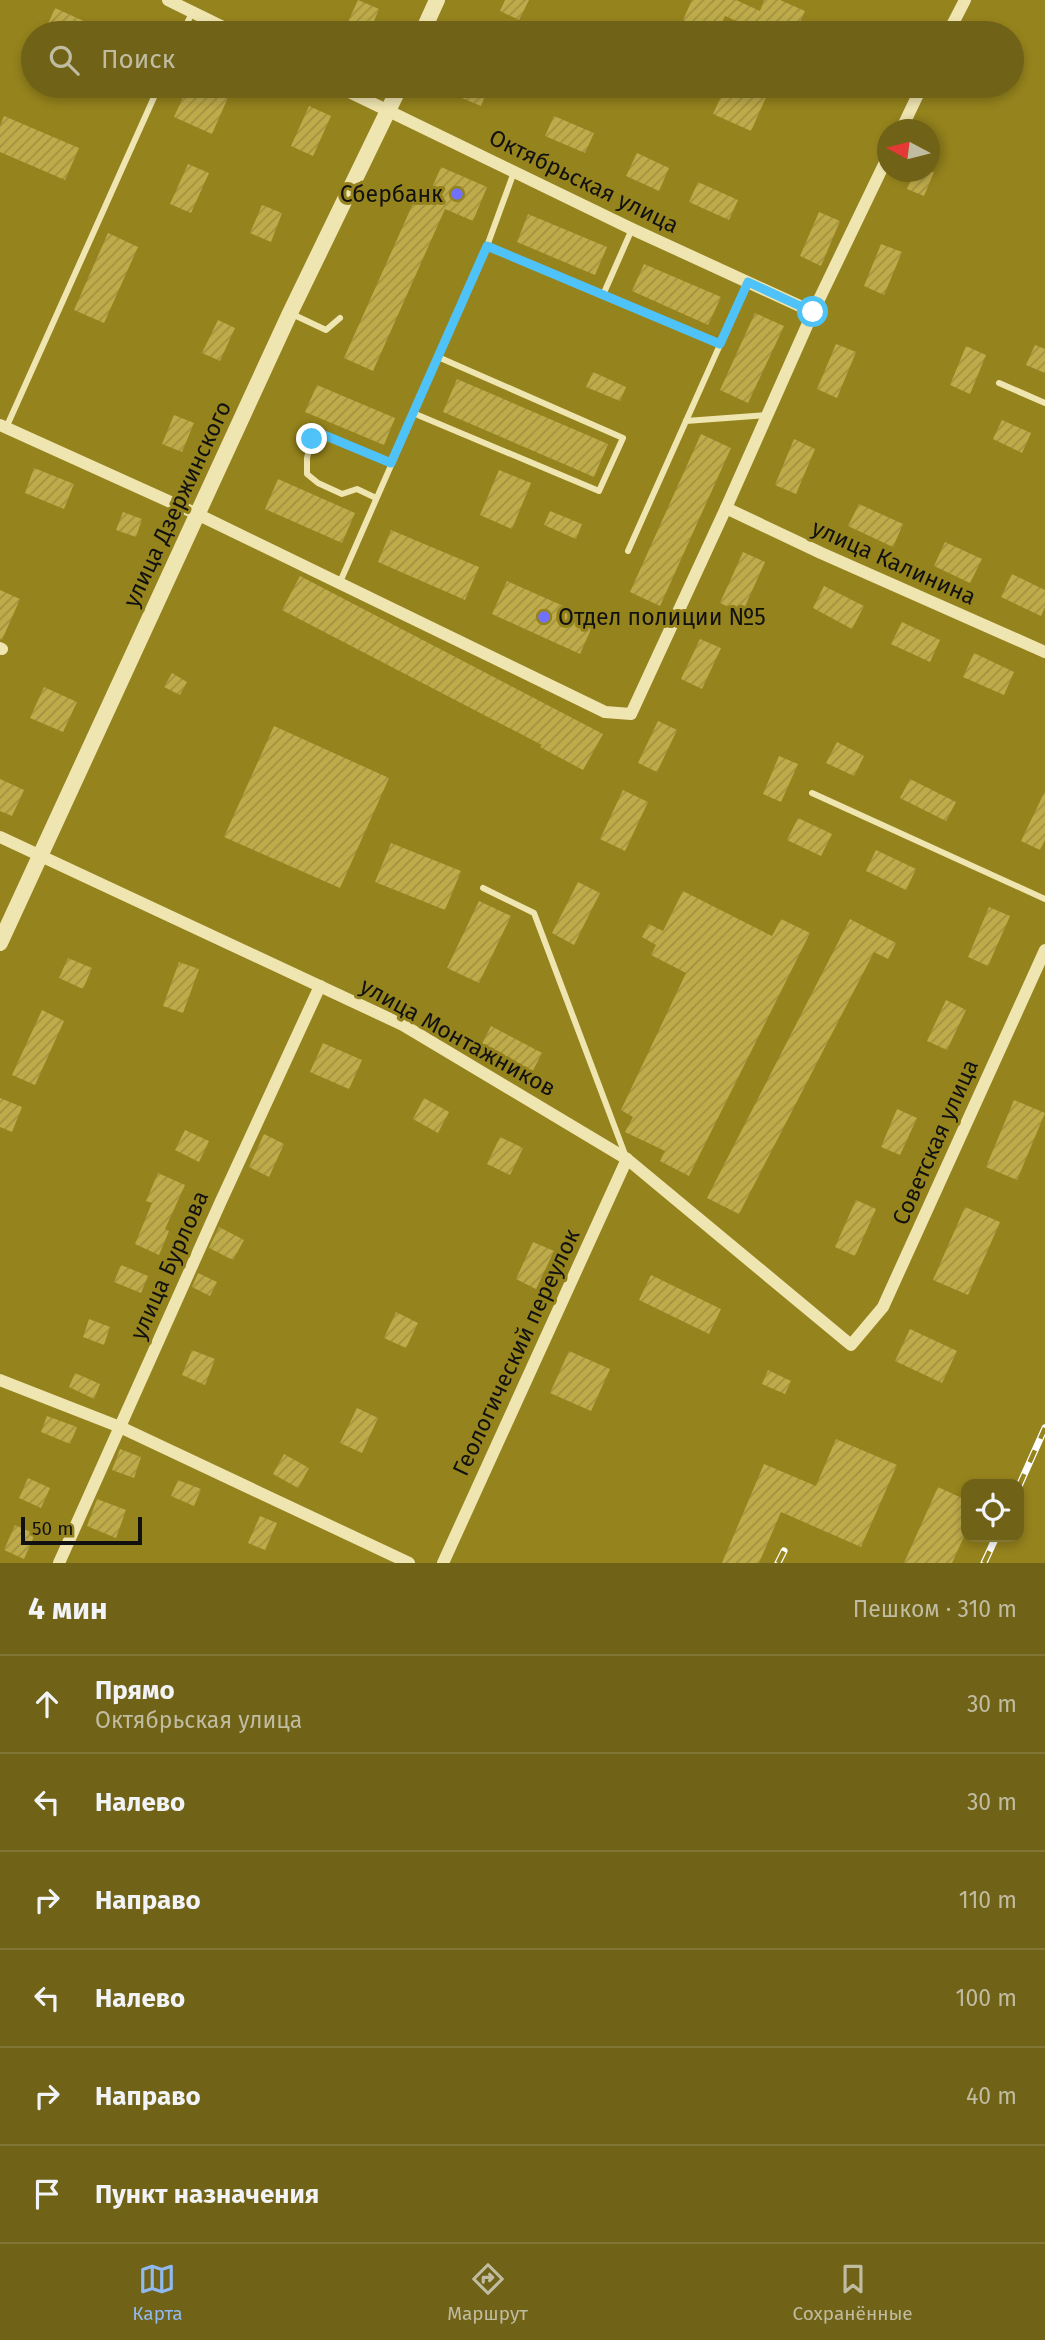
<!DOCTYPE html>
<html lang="ru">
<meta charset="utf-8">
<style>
:root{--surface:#706216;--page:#786b23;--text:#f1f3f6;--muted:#c0bca1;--line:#827635;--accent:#90b9f0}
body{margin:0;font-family:"Fira Sans",sans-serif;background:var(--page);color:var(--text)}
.controls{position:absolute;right:21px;bottom:21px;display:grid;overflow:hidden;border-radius:14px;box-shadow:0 4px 10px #0003}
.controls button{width:63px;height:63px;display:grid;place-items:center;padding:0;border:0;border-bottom:2px solid var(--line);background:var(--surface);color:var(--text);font:35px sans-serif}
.compass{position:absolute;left:877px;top:119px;width:63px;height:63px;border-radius:50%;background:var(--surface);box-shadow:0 4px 10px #0003;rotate:277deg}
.scale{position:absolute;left:21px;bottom:18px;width:121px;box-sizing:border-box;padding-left:7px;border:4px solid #111;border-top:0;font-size:19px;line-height:24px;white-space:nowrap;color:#111;-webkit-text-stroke:5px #95831d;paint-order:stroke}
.stop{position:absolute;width:21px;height:21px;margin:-16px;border:5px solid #4fc3f7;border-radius:50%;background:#fff}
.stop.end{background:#4fc3f7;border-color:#fff;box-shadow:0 2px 7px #0008}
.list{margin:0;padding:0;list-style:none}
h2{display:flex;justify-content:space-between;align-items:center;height:91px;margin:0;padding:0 28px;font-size:30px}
h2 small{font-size:23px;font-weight:400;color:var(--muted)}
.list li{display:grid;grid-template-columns:46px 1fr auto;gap:21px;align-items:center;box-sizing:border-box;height:98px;padding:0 28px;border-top:2px solid var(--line)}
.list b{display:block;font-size:26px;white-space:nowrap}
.list p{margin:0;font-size:23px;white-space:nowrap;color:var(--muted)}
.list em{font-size:23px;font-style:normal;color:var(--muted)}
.icon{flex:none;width:38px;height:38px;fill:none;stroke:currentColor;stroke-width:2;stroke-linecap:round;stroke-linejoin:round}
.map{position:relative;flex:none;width:1045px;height:1563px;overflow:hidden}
.search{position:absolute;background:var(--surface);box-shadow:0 4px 10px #0003;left:21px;right:21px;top:21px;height:77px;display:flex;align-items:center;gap:18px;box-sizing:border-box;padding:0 24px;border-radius:38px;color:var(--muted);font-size:26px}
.sheet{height:679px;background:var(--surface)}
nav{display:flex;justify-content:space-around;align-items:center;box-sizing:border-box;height:98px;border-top:2px solid var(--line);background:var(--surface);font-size:19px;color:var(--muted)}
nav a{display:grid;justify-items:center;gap:4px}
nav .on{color:var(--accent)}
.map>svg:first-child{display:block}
.building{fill:url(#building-hatch)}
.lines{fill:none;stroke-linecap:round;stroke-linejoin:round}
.service{stroke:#efe5b1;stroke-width:6}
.minor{stroke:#efe5b1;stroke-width:12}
.tertiary{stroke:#efe5b1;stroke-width:16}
.rail-casing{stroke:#fff;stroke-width:7}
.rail{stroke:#95831d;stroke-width:4.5;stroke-dasharray:13;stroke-linecap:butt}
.route{stroke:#4fc3f7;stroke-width:9}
.poi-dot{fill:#7071fe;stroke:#95831d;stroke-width:2.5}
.labels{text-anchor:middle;stroke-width:6;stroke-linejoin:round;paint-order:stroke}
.street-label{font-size:23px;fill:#111;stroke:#95831d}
.poi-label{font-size:23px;fill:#111;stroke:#95831d;text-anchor:end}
</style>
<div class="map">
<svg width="1045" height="1563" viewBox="0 0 1045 1563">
<defs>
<pattern id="building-hatch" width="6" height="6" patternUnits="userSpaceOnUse" patternTransform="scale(1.75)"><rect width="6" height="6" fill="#beab4a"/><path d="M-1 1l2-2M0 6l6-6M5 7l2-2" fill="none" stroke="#a29240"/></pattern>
</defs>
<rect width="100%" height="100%" fill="#95831d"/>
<!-- building -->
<g class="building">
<path d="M358,0L379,9L369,33H343Z"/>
<path d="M505,0H529L519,20L500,11Z"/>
<path d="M692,0H736L760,11L764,0H780L805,11L795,33H749L752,28L725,16L717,33H712L683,20Z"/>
<path d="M55,8L110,33H44Z"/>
<path d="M188,86H233L212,134L174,117Z"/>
<path d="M467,86H489L481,106L462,98Z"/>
<path d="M726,86H771L751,131L713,114Z"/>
<path d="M309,106L331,116L313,156L291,146Z"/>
<path d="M4,116L79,148L65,180L0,152V126Z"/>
<path d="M554,116L594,133L585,153L545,136Z"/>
<path d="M637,153L669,168L659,191L626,176Z"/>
<path d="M188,164L209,173L191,213L170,204Z"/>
<path d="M441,167L487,187L473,221L445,209L373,371L344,358L415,199L425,204Z"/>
<path d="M914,172H934L924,196L907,189Z"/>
<path d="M698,182L738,200L729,220L689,202Z"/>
<path d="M262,205L282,213L271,242L250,233Z"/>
<path d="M819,212L840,221L821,266L800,256Z"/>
<path d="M528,214L607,247L595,275L517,242Z"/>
<path d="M108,233L138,247L104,323L74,310Z"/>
<path d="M881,244L902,252L884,295L864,286Z"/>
<path d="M644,264L721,297L708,325L632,291Z"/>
<path d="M755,313L784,326L748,403L720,390Z"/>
<path d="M218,320L235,328L220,361L202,353Z"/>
<path d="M836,344L856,352L837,398L817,389Z"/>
<path d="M1035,345L1045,349V373L1026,365Z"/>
<path d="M966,346L986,355L970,394L950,385Z"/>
<path d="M593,372L626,387L620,401L586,387Z"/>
<path d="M457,379L608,444L594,477L443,412Z"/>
<path d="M317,385L395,418L384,445L305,412Z"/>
<path d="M174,415L194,423L182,452L162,444Z"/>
<path d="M1002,420L1031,433L1022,453L993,439Z"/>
<path d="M701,434L731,448L660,606L630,592Z"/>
<path d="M794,439L815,449L796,494L775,485Z"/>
<path d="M34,468L74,484L64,509L25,493Z"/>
<path d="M499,470L531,483L512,529L480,515Z"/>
<path d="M278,479L355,513L342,543L265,509Z"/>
<path d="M859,504L903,524L893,547L848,526Z"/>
<path d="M550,511L582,524L576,539L544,525Z"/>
<path d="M123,512L142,519L136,537L116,530Z"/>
<path d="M391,530L479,567L465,600L378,562Z"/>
<path d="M945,542L982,559L970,583L934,566Z"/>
<path d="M743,552L765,562L742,613L720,603Z"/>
<path d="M1012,574L1045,590V607L1041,616L1001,597Z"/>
<path d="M300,576L603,734L583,770L540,747L542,745L282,610Z"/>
<path d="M507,581L595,620L580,654L492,614Z"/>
<path d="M824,586L864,606L852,629L813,608Z"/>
<path d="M0,590L20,599L2,640L0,639Z"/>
<path d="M902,622L940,640L930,662L891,644Z"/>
<path d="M700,639L721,648L702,689L681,679Z"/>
<path d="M974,653L1014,672L1004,695L963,677Z"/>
<path d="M172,673L187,682L180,695L164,687Z"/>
<path d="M44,687L77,702L63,732L30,718Z"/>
<path d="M658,721L677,730L657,772L638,763Z"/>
<path d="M274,726L389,778L340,888L224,837Z"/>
<path d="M837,742L864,756L854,776L826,763Z"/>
<path d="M779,756L798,764L781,802L763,794Z"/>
<path d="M0,779L24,790L12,816L0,811Z"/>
<path d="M910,779L956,802L946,821L900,798Z"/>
<path d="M623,790L648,802L625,851L600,839Z"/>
<path d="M1045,791V840L1040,850L1021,841Z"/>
<path d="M798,818L832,834L821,856L787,840Z"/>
<path d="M391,843L461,871L445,910L375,882Z"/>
<path d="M876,850L916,869L906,890L866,871Z"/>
<path d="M578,882L600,893L574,945L552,933Z"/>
<path d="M683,891L772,936L781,919L810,933L689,1176L660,1161L665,1151L625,1132L633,1117L621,1110L686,973L651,955L656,945L642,937L649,924L663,931Z"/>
<path d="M479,901L511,916L479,983L447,968Z"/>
<path d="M989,907L1010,916L988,966L968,957Z"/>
<path d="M850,919L896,943L888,959L874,952L739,1214L707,1198Z"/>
<path d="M68,958L92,968L83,989L59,978Z"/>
<path d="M179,962L199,969L183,1013L163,1006Z"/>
<path d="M946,1000L966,1010L947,1050L927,1041Z"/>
<path d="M42,1010L64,1021L35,1085L12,1075Z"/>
<path d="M491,1026L542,1053L527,1082L476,1056Z"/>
<path d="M323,1043L362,1060L349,1089L310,1072Z"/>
<path d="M0,1098L22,1107L12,1132L0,1127Z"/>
<path d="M424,1098L449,1112L438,1133L413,1119Z"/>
<path d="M1014,1100L1045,1113L1017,1180L986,1167Z"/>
<path d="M897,1109L917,1118L900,1155L881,1147Z"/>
<path d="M185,1130L209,1141L199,1162L175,1150Z"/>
<path d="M264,1134L284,1144L269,1177L249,1167Z"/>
<path d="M500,1137L523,1148L510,1175L487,1164Z"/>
<path d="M158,1173L185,1185L165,1229L169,1231L159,1255L135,1244L152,1203L146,1201Z"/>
<path d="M856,1200L876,1209L855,1256L835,1247Z"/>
<path d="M965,1207L1000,1222L968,1295L933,1280Z"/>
<path d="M219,1227L244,1240L233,1260L209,1248Z"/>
<path d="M533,1242L554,1251L536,1289L516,1279Z"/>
<path d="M121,1265L148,1276L141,1293L114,1282Z"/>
<path d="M198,1273L217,1282L210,1296L192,1287Z"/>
<path d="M651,1275L721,1309L709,1334L639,1300Z"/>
<path d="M396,1312L418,1323L406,1348L384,1338Z"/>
<path d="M89,1319L110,1327L104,1345L83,1337Z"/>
<path d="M910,1329L957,1351L942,1383L895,1361Z"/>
<path d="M192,1350L215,1359L205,1385L182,1375Z"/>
<path d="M569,1351L610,1369L591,1411L550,1393Z"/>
<path d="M768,1370L791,1381L785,1394L762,1384Z"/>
<path d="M75,1373L100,1384L94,1399L69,1387Z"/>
<path d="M357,1408L378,1418L362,1453L340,1443Z"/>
<path d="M47,1416L77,1427L70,1444L41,1432Z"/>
<path d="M836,1439L897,1465L861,1547L781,1512L759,1563H722L764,1464L816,1486Z"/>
<path d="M120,1449L141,1457L134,1478L112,1470Z"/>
<path d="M284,1454L309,1468L298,1488L273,1474Z"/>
<path d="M28,1478L50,1488L41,1508L19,1498Z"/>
<path d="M178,1480L201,1489L194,1506L171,1496Z"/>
<path d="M938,1487L966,1500V1532L952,1563H904Z"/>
<path d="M97,1499L126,1510L116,1538L87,1526Z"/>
<path d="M260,1516L277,1523L265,1550L248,1543Z"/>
<path d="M15,1525L35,1534L24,1559L4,1550Z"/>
</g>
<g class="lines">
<!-- service -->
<g class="service">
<path d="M182,33L192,13"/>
<path d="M487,246L720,344"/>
<path d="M603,295L632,229"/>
<path d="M292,314L326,330L340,318"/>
<path d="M999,383L1045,403"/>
<path d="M413,413L599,491L623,438L438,357"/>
<path d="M686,421L766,415"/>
<path d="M6,428L159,86"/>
<path d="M376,498L357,489L342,494L318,483L307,474V458L312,439L324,435L391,463"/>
<path d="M628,551L748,282"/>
<path d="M340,582L487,246L514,172"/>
<path d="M812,793L1045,899"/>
<path d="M483,888L534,913L626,1157"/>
</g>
<!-- minor -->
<g class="minor">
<path d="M168,0L235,33"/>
<path d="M948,33L965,0"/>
<path d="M337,86L632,229L813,312"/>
<path d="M901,130L922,86"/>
<path d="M0,425L197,514L605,712L631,714L726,508L813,312L888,156"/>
<path d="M726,508L821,553L1045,652"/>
<path d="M0,648L2,649"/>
<path d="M0,837L403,1025L627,1159L851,1345L883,1307L1045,950"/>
<path d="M0,1380L120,1427L409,1563"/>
<path d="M59,1563L221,1201L320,986"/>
<path d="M443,1563L627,1159"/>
</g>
<!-- tertiary -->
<g class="tertiary">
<path d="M422,33L437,0"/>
<path d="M0,943L290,313L400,86"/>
</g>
<defs>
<g id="rail">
<path d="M1019,1486L1045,1428"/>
<path d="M778,1563L784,1551"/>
<path d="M984,1563L996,1537"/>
</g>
</defs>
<!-- rail casing -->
<use href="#rail" class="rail-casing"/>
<!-- rail -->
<use href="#rail" class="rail"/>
</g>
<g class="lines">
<!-- route -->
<path class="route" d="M312,439L324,435L391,463L487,246L720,344L748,282L813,312"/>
</g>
<!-- markers -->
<g class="poi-dot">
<circle cx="457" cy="194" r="7"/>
<circle cx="544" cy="617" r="7"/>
</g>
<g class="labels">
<!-- street labels -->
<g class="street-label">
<text transform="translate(584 181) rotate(26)" y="8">Октябрьская улица</text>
<text transform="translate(177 504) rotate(-65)" y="8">улица Дзержинского</text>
<text transform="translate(894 562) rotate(24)" y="8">улица Калинина</text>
<text transform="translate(458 1037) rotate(29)" y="8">улица Монтажников</text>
<text transform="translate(935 1142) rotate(-66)" y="8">Советская улица</text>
<text transform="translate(169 1265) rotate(-66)" y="8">улица Бурлова</text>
<text transform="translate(516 1352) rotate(-65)" y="8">Геологический переулок</text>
</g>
<!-- poi labels -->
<g class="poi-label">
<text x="443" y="202">Сбербанк</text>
<text x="558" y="625" text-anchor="start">Отдел полиции №5</text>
</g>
</g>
</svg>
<div class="controls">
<button><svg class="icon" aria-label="locate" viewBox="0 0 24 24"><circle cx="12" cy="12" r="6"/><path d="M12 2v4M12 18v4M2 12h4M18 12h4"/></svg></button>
</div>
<svg class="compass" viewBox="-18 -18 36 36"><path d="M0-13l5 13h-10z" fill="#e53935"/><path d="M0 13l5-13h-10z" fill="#c0bca1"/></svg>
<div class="scale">50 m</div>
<div class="stop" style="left:813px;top:312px"></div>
<div class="stop end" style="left:312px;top:439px"></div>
<div class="search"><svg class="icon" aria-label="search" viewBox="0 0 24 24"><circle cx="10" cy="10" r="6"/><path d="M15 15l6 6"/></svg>Поиск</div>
</div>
<section class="sheet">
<h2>4 мин<small>Пешком · 310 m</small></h2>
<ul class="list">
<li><svg class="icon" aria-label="ahead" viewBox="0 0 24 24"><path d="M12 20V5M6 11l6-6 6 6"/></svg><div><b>Прямо</b><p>Октябрьская улица</p></div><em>30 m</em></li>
<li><svg class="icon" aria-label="left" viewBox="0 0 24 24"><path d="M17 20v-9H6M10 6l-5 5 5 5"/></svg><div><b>Налево</b></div><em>30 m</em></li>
<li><svg class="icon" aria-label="right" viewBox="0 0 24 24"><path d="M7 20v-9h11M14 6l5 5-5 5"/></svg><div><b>Направо</b></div><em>110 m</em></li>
<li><svg class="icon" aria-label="left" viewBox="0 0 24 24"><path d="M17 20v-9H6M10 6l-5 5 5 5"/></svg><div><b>Налево</b></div><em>100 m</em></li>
<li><svg class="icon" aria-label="right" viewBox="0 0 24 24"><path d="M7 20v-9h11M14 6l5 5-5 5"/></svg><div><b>Направо</b></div><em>40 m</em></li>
<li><svg class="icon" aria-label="arrive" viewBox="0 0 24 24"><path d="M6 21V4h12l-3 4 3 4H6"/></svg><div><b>Пункт назначения</b></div></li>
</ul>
</section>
<nav>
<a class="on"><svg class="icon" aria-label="map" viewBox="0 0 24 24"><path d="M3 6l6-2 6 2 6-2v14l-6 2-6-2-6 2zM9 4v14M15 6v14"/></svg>Карта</a>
<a><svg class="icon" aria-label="directions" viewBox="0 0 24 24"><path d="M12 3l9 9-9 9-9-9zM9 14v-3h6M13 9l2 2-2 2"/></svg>Маршрут</a>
<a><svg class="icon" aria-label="saved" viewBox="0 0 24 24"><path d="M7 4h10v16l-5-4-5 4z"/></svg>Сохранённые</a>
</nav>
